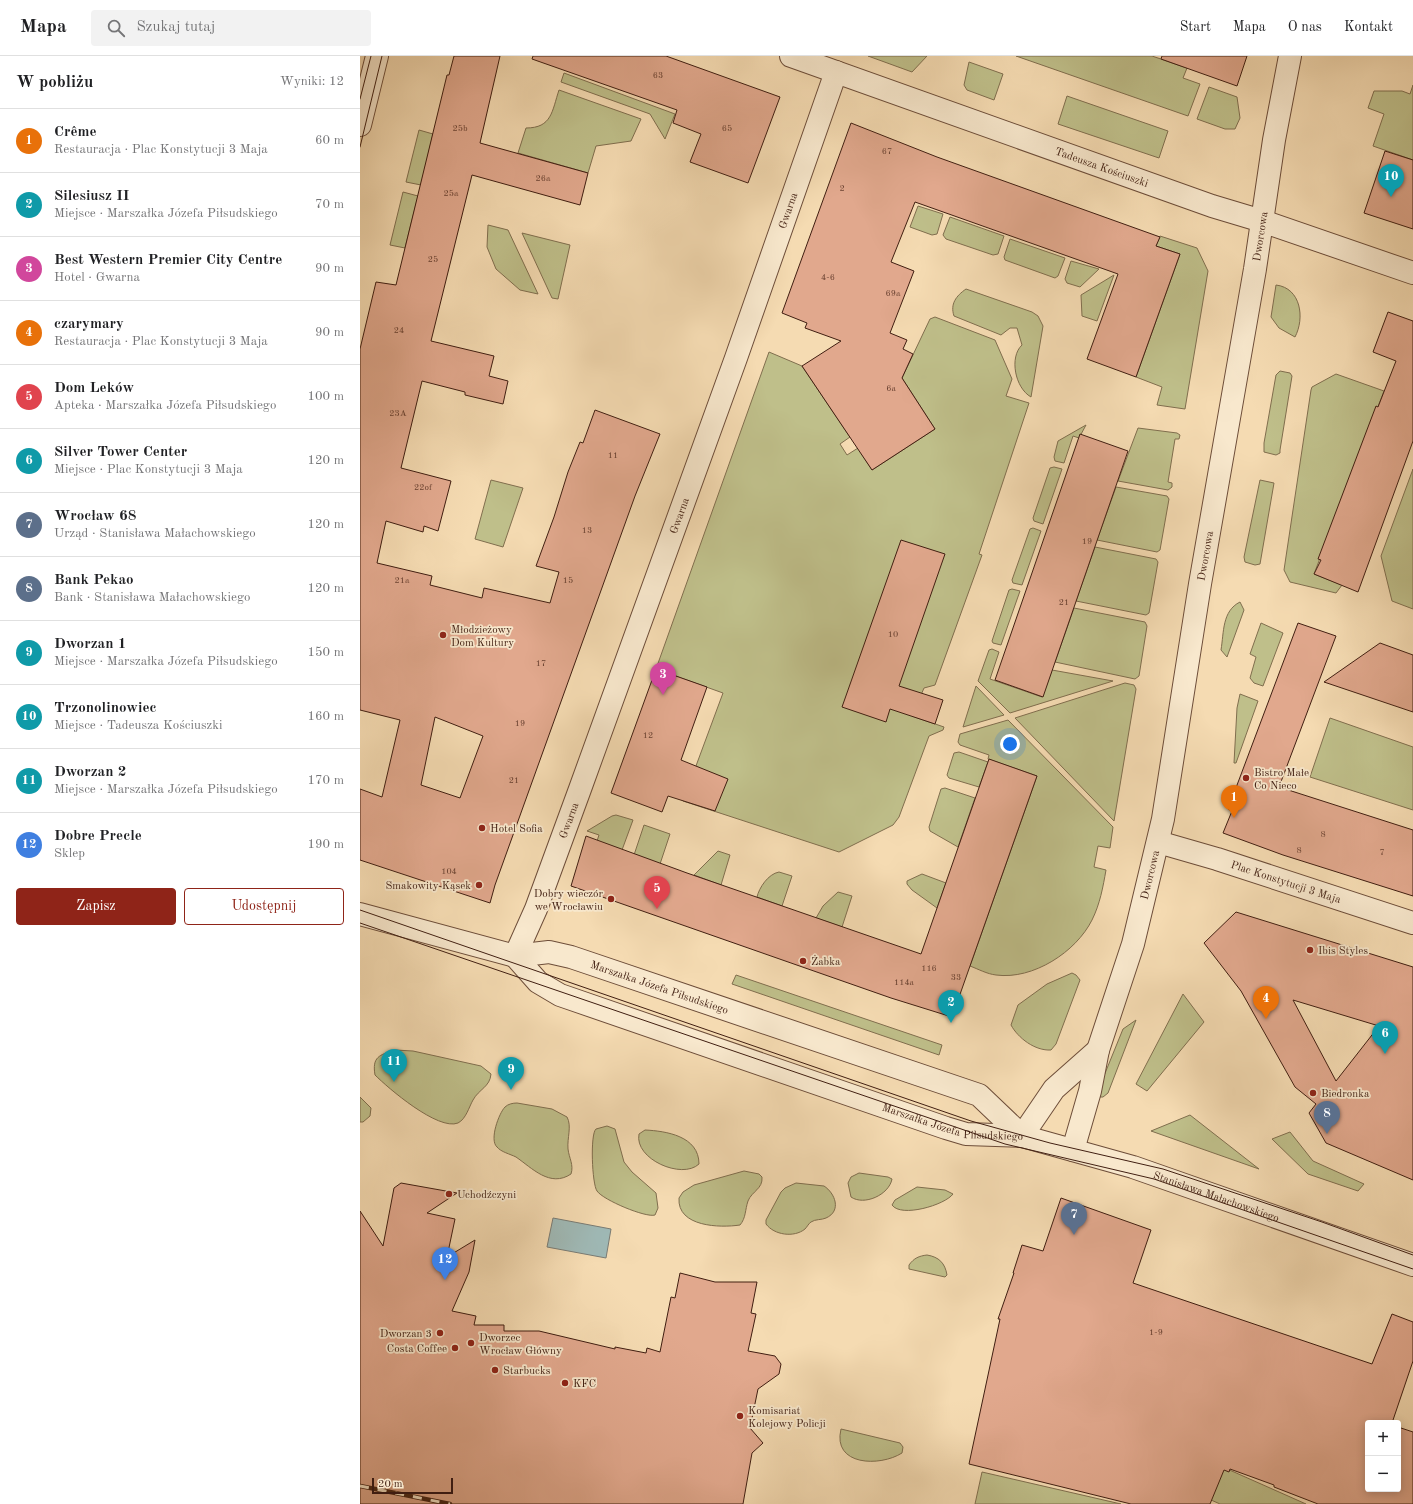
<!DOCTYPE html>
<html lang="pl">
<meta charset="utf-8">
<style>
:root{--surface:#fff;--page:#f2f2f2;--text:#202124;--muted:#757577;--line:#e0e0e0;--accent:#8f2418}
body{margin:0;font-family:"Old Standard TT",serif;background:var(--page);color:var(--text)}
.controls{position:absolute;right:12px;bottom:12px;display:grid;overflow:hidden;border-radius:4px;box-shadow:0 2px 10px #0003}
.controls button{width:36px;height:36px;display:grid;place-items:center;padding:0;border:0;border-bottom:1px solid var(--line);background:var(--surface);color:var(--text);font:20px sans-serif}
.scale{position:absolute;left:12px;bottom:10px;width:81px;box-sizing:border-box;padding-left:4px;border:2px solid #401e11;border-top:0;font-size:11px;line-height:14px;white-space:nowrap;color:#401e11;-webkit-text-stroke:3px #f8e8cd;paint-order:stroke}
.you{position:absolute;left:650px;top:688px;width:14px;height:14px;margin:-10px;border:3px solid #fff;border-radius:50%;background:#1a73e8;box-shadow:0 0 0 6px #1a73e833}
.badge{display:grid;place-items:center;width:26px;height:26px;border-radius:50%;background:var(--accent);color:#fff;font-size:13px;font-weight:700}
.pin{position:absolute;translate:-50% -33px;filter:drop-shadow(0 1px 2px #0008)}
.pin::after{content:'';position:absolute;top:21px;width:14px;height:12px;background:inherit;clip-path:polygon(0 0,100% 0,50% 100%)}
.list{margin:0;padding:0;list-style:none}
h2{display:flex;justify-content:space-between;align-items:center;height:52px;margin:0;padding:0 16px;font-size:17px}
h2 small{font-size:13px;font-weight:400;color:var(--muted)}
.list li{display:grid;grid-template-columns:26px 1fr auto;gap:12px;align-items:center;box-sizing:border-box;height:64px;padding:0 16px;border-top:1px solid var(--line)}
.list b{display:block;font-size:15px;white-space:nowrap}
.list p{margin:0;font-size:13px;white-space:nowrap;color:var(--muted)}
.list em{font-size:13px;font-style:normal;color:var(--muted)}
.actions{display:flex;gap:8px;padding:12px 16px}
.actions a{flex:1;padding:9px 0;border:1px solid var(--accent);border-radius:4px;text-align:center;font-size:14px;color:var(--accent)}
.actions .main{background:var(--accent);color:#fff}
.icon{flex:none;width:22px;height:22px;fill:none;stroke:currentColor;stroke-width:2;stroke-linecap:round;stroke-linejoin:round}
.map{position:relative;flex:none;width:1053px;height:1448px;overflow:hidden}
header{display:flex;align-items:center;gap:24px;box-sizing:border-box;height:56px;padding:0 20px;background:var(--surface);border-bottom:1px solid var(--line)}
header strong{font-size:19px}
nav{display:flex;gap:22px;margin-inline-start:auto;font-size:14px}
.search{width:280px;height:36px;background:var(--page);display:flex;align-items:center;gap:10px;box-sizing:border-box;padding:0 14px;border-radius:4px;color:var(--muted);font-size:15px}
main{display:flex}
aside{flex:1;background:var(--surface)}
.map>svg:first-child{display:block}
.green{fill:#bfbf8a;stroke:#806e4e}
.water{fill:#9fb9b6;stroke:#797b74}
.building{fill:#e1a88d;stroke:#401e11;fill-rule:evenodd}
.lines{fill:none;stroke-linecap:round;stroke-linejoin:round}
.minor-casing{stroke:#6d4d39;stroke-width:24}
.tertiary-casing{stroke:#6d4d39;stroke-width:24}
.minor{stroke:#f8e8cd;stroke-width:22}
.tertiary{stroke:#f8e8cd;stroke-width:22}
.tram{stroke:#401e11;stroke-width:1}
.rail-casing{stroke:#401e11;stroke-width:4.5}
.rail{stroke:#f8e8cd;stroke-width:3;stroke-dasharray:9;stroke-linecap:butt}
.poi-dot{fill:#8f2418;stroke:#f8e8cd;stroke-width:1.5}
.labels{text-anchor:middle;stroke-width:3.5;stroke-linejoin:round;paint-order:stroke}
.number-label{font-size:9px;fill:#684030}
.street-label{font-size:11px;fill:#401e11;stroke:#f8e8cd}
.poi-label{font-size:11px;fill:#401e11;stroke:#f8e8cd;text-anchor:start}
</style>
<header>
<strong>Mapa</strong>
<div class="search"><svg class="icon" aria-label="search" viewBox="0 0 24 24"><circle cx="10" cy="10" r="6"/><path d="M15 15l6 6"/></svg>Szukaj tutaj</div>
<nav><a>Start</a><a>Mapa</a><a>O nas</a><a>Kontakt</a></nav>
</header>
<main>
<aside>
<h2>W pobliżu<small>Wyniki: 12</small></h2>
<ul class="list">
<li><span class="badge" style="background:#e8710a">1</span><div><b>Crême</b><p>Restauracja · Plac Konstytucji 3 Maja</p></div><em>60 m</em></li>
<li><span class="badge" style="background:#0f9aa8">2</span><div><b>Silesiusz II</b><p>Miejsce · Marszałka Józefa Piłsudskiego</p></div><em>70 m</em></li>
<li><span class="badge" style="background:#d1479c">3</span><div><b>Best Western Premier City Centre</b><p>Hotel · Gwarna</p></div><em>90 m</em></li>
<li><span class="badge" style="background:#e8710a">4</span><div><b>czarymary</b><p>Restauracja · Plac Konstytucji 3 Maja</p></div><em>90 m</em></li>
<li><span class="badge" style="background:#e0444e">5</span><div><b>Dom Leków</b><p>Apteka · Marszałka Józefa Piłsudskiego</p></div><em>100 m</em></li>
<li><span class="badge" style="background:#0f9aa8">6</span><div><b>Silver Tower Center</b><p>Miejsce · Plac Konstytucji 3 Maja</p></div><em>120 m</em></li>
<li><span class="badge" style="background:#5c6f8a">7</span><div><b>Wrocław 68</b><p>Urząd · Stanisława Małachowskiego</p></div><em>120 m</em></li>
<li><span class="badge" style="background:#5c6f8a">8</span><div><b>Bank Pekao</b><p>Bank · Stanisława Małachowskiego</p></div><em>120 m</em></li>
<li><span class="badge" style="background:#0f9aa8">9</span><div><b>Dworzan 1</b><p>Miejsce · Marszałka Józefa Piłsudskiego</p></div><em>150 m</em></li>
<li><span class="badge" style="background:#0f9aa8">10</span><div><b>Trzonolinowiec</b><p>Miejsce · Tadeusza Kościuszki</p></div><em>160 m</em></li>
<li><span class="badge" style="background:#0f9aa8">11</span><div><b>Dworzan 2</b><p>Miejsce · Marszałka Józefa Piłsudskiego</p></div><em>170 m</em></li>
<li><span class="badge" style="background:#3f7fe0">12</span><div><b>Dobre Precle</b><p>Sklep</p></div><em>190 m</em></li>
</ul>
<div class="actions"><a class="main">Zapisz</a><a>Udostępnij</a></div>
</aside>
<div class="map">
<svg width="1053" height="1448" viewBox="0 0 1053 1448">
<rect width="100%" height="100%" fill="#f5dbb2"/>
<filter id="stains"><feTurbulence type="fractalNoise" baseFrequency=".005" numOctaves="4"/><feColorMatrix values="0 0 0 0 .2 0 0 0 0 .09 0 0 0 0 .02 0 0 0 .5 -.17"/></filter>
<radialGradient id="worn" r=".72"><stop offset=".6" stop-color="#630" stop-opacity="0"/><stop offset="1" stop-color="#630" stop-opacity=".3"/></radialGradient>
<!-- green -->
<g class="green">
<path d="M508,0H567L552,16Z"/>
<path d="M656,0H792L827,12L823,22L840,28L828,60Z"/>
<path d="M609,6L643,18L634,44L607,34L604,29Z"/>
<path d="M204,17L315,58L305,83L290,58L201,26Z"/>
<path d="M1053,29V104L1013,90L1024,58L1008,52L1014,35H1042L1050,38Z"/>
<path d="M849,31L877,41L880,62L875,73H865L837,63Z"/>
<path d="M199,34L281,63L271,85L236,90L228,117L158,97L166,72C192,72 192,55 199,34Z"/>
<path d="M707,40L808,75L799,102L698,68Z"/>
<path d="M59,74L73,78L61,129L46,126Z"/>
<path d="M43,136L58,140L45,192L30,189Z"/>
<path d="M558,150L583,158L577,178L572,179L550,171Z"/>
<path d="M590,161L644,180L638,198L633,199L586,183L583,179Z"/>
<path d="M128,169L148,174L178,238L160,234L136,213L127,191Z"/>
<path d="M162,177L210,189L198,243L192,242Z"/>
<path d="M800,180L837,192L848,215L825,353L797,349L802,331L776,321L820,198L796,190Z"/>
<path d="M650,183L705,202L698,220L695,222L645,204L644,201Z"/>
<path d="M711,205L739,213L720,231L707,227L705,223Z"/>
<path d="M754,219L737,265L722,260L721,239Z"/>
<path d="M916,229C941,232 945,262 935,281L919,272L911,261Z"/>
<path d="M606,233L672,256L678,260L683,270L671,341C655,332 649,301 662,289L657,272H650L641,279L594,260C590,248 596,240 606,233Z"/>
<path d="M575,261L635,284L652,323L646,340L669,347L619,498L622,499L575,629L564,632L552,660L584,671L583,674L569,680L539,761L533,769L479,796L323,745L363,637L296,613L409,296L442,310L490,381L480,388L487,399L498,392L512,414L575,373L542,322L570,263Z"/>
<path d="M920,315L930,317L932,320L920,394V397L916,399L904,396V387L916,319Z"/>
<path d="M976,318L1024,335L954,518L982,529L976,537L930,526L924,514L951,334L952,331Z"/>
<path d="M726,369L719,382L713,380L704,407L695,405L694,401L698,385Z"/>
<path d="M778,372L817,377L820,379L819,383H815L808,426L812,427V431L808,434L758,425Z"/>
<path d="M694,411L702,413L683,468L674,465L673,462L690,412Z"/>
<path d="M1053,413V553L1032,545L1021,500Z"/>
<path d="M131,424L163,432L143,491L115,483Z"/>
<path d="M900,424L914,427L900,508L895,509L885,506L884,501Z"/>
<path d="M756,431L807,440L809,443L800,494L797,496L737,484Z"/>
<path d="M673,472L681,475L662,529L653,527L652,524L670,473Z"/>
<path d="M735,491L796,503L798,506L789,557L786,559L716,545Z"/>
<path d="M652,533L660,535L641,589L633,587L632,585L649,534Z"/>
<path d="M880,546L884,554L867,601L861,594C864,576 862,555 880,546Z"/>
<path d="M714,552L785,566L787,570L779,620L775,623L695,606Z"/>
<path d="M901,567L923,577L903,630L894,627L890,622L896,601L890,598Z"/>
<path d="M632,593L639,596L630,623L682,641L692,614L753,625L650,657L618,625L629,594Z"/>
<path d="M765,627L774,629L776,633L754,765L655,662Z"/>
<path d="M616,630L644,659L603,671Z"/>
<path d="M880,638L898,645L876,707H874L877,652Z"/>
<path d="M970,662L1053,691V754L950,721Z"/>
<path d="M648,664L753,771L750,792L738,790L734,811L746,814C743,831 740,848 732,864C716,896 673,924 636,919C627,918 618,913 610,910L677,720L628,703L629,699L600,689L598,686L600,678Z"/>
<path d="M599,696L628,706L619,731L589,722L587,719L594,697Z"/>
<path d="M585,732L615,742L598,791L570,775L569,771L581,733Z"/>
<path d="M256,759L273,764L262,794L237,785L239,779L227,775L252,760Z"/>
<path d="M284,769L310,778L300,808L274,799Z"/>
<path d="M358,795L370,799L361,829L334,819Z"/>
<path d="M419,816L432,820L422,850L397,841C399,832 408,818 419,816Z"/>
<path d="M562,818L586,827L577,852L552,834L547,828V825Z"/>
<path d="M478,836L492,840L482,871L456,862L463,850Z"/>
<path d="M712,917L716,919L720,924L696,988L691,994C675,995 658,982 651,969L658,949L687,928Z"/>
<path d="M376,919L582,989L579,999L372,928Z"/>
<path d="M823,938L844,966L787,1035L776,1028Z"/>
<path d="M776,964L748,1037L743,1041H738L737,1037L763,973Z"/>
<path d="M35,994L53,995L121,1010L131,1018C130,1031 119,1033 113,1044C109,1051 106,1063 98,1067C78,1075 28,1032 15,1019C12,1001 19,999 35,994Z"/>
<path d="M0,1041L11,1052L10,1060L3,1066H0Z"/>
<path d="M157,1047L192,1053L207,1061C212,1070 207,1082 208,1093C209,1102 214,1109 211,1118C190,1132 172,1112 156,1101C150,1098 141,1096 137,1091C129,1084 139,1057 145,1051C148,1048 153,1047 157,1047Z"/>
<path d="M830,1059L899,1113L791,1075Z"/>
<path d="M247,1070L255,1073L264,1106L272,1116L296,1137L298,1152L295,1159C286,1162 243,1144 237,1135C232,1128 230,1078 236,1073Z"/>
<path d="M285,1074C306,1075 339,1080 339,1108C322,1124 274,1103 279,1078Z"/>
<path d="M930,1076L953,1105L1004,1128L998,1135L948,1118L912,1083Z"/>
<path d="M384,1115L399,1118L402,1121C403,1133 392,1135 388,1145C385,1154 386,1162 380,1169C360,1172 317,1171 319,1142L323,1136L334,1129Z"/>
<path d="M499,1117L528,1121L532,1123C529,1139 504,1150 491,1141L488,1127L491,1121Z"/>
<path d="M436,1127L464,1130C475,1137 482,1155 466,1162C462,1164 455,1163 451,1166C449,1167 447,1171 445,1173C434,1182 414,1179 406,1168V1164L421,1136L425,1132Z"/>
<path d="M557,1131L585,1134L593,1138C585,1149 541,1162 532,1149L535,1144Z"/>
<path d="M567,1199C579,1201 585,1207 587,1219L585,1221L549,1213V1209C554,1202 559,1200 567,1199Z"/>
<path d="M661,1358L829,1396L946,1448H860Z"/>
<path d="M481,1373L540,1387L543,1391L542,1397C520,1411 472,1410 481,1373Z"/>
<path d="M622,1416L761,1448H615Z"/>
</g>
<!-- water -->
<path class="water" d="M193,1162L251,1173L246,1202L187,1191Z"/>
<!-- building -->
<g class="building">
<path d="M94,0H140L120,87L228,117L220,149L112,119L71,285L134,300L129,320L148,325L143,348L105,339V336L62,325L41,412L91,425L78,475L64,470L63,476L26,465L17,507L72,520L70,529L122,542L124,532L190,547L199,516L176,510L194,461L208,416L220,386L223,387L235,354L300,378L275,440L135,829L130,847L0,804V733L22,741L40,664L0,654V293L16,226L36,229L87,19H89ZM75,661L123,680L100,742L61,729Z"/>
<path d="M173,0H306L420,41L388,127L330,106L341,78L313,67L317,54L172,3Z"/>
<path d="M802,0H887L877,30L801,3Z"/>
<path d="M491,67L577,101L800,181L796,190L820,198L776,321L727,303L758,218L555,146L531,206L554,215L530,277L547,284L543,293L553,298L542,322L575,373L512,414L442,310L481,285L445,272L447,267L422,257Z"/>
<path d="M1025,95L1053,104V173L1004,157Z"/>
<path d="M1028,256L1053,265V385L998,536L954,518L961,504L958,503L1016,350L1018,351L1036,305L1013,296Z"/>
<path d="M720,378L768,395L683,641L635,624Z"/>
<path d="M541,484L585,498L539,630L583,644L575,668L530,653L526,666L482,651Z"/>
<path d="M938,567L976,580L919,731L1053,774V840L923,799L863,777L872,755L868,753Z"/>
<path d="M1020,587L1053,599V656L964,626Z"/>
<path d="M296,613L347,631L321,704L368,723L355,755L308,740L302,756L251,737Z"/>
<path d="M629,703L677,720L592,961L531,942L211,830L226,780L327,817L561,898Z"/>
<path d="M876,856L1053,911V1124L966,1087L949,1057L956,1048L935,1031L881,935L844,887ZM933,944L1019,970L976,1025Z"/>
<path d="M41,1127L97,1137L67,1157L95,1163L87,1201L115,1184L109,1216L92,1255L116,1260L114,1269H144V1275H179L255,1293V1291L286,1297L287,1292L300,1296L311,1241L315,1242L320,1217L355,1226H397L391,1257L396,1258L388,1295L415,1300L421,1308L419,1318L398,1333L390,1372L403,1387L392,1397L383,1448H0V1155L23,1190L34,1132Z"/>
<path d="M701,1142L791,1174L773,1227L1012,1308L1032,1258L1053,1266V1305L1032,1367H1008V1433H1038V1371L1053,1376V1448H958L914,1431V1429L870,1413L869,1416L864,1414L850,1448H771L609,1408L640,1263H638L654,1217H653L662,1189L683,1195Z"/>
</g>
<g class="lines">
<defs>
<g id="minor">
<path id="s1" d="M798,786L857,803L1053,867"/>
<path id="s2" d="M155,900L176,853L220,733L376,302L476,16"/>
</g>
<g id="tertiary">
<path id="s3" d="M431,0L852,150L902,165L1053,217"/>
<path d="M0,69L17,0"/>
<path id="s4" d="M0,858L155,900L189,896L211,901L619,1039L662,1080"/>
<path id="s5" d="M155,900L178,926L200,939L586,1072L606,1078L662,1080L773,1111L1053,1209"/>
<path d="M662,1080L694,1033L738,994"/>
<path id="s6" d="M713,1094L730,1035L738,994L773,888L803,763L840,528L895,213L914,84L930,0"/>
</g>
</defs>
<!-- minor casing -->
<use href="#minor" class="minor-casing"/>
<!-- tertiary casing -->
<use href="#tertiary" class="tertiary-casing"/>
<!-- minor -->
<use href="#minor" class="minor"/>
<!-- tertiary -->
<use href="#tertiary" class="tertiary"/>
<!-- tram -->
<g class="tram">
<path d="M0,43L11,0"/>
<path d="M0,91L22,0"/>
<path d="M0,854L611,1065L690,1087L803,1113L962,1166L1053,1199"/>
<path d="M0,867L645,1088L794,1123L1053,1213"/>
</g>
<defs>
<path id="rail" d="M0,1430L90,1448"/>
</defs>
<!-- rail casing -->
<use href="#rail" class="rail-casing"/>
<!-- rail -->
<use href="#rail" class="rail"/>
</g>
<!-- markers -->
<g class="poi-dot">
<circle cx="83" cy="579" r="4"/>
<circle cx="886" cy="722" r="4"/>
<circle cx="122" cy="772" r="4"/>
<circle cx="119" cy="829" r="4"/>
<circle cx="251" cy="843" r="4"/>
<circle cx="950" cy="894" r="4"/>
<circle cx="443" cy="905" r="4"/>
<circle cx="953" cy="1037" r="4"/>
<circle cx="89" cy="1138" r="4"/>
<circle cx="80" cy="1277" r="4"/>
<circle cx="111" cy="1287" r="4"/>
<circle cx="95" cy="1292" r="4"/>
<circle cx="135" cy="1314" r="4"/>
<circle cx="205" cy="1327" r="4"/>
<circle cx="380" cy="1360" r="4"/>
</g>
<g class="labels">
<!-- number labels -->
<g class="number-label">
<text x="298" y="22">63</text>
<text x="100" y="75">25b</text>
<text x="367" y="75">65</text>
<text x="527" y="98">67</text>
<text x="183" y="125">26a</text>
<text x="482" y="135">2</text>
<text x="91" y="140">25a</text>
<text x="73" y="206">25</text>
<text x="468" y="224">4-6</text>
<text x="533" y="240">69a</text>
<text x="39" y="277">24</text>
<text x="531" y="335">6a</text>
<text x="38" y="360">23A</text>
<text x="253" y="402">11</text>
<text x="63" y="434">22of</text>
<text x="227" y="477">13</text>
<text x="727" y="488">19</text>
<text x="42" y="527">21a</text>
<text x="208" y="527">15</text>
<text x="704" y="549">21</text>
<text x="533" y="581">10</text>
<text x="181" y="610">17</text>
<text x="160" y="670">19</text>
<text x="288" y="682">12</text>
<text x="154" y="727">21</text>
<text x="963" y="781">8</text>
<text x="939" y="797">8</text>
<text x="1022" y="799">7</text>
<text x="89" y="818">104</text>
<text x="569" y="915">116</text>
<text x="596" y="924">33</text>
<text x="544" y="929">114a</text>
<text x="796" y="1279">1-9</text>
</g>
<!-- street labels -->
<g class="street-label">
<text dy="4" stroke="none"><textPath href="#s3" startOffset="330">Tadeusza Kościuszki</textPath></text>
<text dy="4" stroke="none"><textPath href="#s2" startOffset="794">Gwarna</textPath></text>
<text dy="4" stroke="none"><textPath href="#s6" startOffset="934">Dworcowa</textPath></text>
<text dy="4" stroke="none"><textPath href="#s2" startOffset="470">Gwarna</textPath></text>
<text dy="4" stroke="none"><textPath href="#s6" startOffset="610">Dworcowa</textPath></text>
<text dy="4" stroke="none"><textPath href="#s2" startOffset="146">Gwarna</textPath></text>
<text dy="4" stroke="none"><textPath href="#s6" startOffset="286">Dworcowa</textPath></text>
<text dy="4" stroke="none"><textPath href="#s1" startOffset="134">Plac Konstytucji 3 Maja</textPath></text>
<text dy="4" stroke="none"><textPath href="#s4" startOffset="311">Marszałka Józefa Piłsudskiego</textPath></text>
<text dy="4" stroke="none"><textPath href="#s5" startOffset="474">Marszałka Józefa Piłsudskiego</textPath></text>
<text dy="4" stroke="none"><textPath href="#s5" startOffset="749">Stanisława Małachowskiego</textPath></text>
</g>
<!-- poi labels -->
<g class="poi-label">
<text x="91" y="577">Młodzieżowy<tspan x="91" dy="13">Dom Kultury</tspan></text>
<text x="894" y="720">Bistro Małe<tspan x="894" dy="13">Co Nieco</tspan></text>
<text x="130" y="776">Hotel Sofia</text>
<text x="111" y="833" text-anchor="end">Smakowity Kąsek</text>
<text x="243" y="841" text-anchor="end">Dobry wieczór<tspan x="243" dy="13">we Wrocławiu</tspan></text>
<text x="958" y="898">Ibis Styles</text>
<text x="451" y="909">Żabka</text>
<text x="961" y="1041">Biedronka</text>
<text x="97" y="1142">Uchodźczyni</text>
<text x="72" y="1281" text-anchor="end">Dworzan 3</text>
<text x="119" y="1285">Dworzec<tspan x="119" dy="13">Wrocław Główny</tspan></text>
<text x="87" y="1296" text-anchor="end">Costa Coffee</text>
<text x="143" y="1318">Starbucks</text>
<text x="213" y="1331">KFC</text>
<text x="388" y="1358">Komisariat<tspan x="388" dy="13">Kolejowy Policji</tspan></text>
</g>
</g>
<rect width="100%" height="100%" filter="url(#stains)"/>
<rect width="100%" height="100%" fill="url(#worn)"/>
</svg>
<div class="controls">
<button>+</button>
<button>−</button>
</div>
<div class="scale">20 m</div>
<div class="you"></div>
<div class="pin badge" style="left:874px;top:762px;background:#e8710a">1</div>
<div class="pin badge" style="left:591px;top:967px;background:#0f9aa8">2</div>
<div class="pin badge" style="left:303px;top:639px;background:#d1479c">3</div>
<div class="pin badge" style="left:906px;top:963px;background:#e8710a">4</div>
<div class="pin badge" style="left:297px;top:853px;background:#e0444e">5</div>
<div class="pin badge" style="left:1025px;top:998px;background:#0f9aa8">6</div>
<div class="pin badge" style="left:714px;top:1179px;background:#5c6f8a">7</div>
<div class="pin badge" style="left:967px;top:1078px;background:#5c6f8a">8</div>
<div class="pin badge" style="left:151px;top:1034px;background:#0f9aa8">9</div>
<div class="pin badge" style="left:1031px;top:141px;background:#0f9aa8">10</div>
<div class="pin badge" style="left:34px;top:1026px;background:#0f9aa8">11</div>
<div class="pin badge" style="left:85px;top:1224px;background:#3f7fe0">12</div>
</div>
</main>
